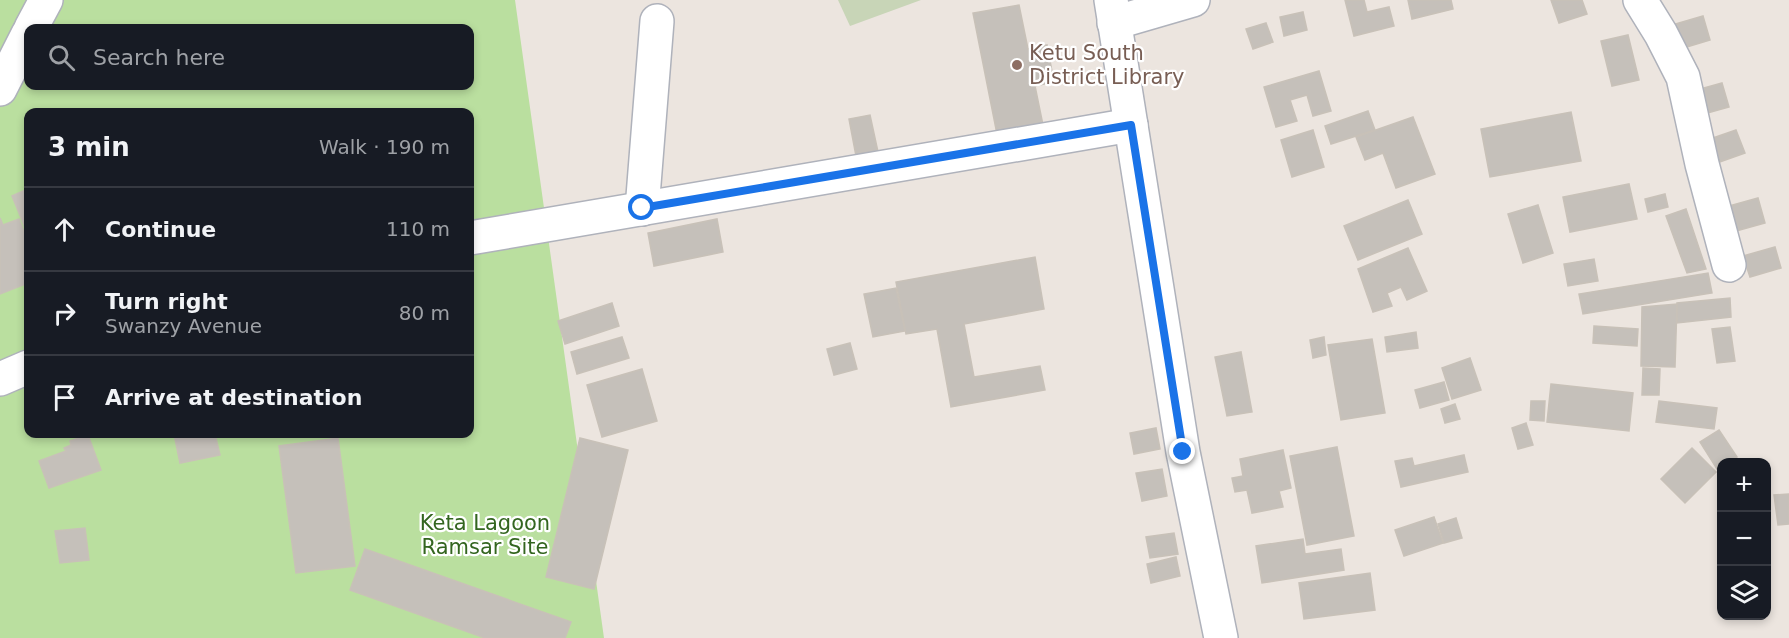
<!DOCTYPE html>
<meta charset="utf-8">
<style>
:root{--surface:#171b24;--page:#20242c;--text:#f1f3f6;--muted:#9ea1a6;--line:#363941}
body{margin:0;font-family:"DejaVu Sans",sans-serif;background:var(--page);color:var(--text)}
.controls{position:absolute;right:18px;bottom:18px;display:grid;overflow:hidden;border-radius:12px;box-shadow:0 3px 9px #0003}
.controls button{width:54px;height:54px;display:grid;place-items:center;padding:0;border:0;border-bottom:2px solid var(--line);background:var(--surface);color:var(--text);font:30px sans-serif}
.stop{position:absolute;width:18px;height:18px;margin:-14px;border:4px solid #1a73e8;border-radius:50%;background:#fff}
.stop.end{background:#1a73e8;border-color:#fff;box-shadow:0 2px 6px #0008}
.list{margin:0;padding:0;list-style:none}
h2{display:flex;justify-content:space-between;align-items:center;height:78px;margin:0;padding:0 24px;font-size:26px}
h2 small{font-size:20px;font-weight:400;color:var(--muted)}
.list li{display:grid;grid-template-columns:39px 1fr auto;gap:18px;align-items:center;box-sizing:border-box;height:84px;padding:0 24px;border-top:2px solid var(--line)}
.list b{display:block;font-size:22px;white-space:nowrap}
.list p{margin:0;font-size:20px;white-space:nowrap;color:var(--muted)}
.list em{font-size:20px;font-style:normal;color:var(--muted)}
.icon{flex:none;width:33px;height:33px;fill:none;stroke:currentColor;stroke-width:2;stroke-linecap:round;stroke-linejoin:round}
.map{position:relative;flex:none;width:1789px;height:638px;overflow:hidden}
.search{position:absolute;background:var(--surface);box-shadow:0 3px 9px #0003;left:24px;top:24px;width:450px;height:66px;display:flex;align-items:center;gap:15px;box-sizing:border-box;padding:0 21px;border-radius:12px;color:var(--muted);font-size:22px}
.panel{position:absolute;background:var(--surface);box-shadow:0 3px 9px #0003;left:24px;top:108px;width:450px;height:330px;border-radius:12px}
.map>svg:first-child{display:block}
.green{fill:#badf9f;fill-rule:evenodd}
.cemetery{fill:#c8d5b7}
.building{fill:#c5c0ba;stroke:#c8c1b8;stroke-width:1.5}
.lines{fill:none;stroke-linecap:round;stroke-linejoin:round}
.minor-casing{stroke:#afb2bb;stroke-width:36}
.minor{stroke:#fff;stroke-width:33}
.route{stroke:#1a73e8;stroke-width:8}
.education-dot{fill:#8d6e63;stroke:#fff;stroke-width:2}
.labels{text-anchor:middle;stroke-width:4.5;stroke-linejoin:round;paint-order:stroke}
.education-label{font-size:21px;fill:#785e54;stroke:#fff;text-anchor:start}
.park-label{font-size:21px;fill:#33651f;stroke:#fff}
</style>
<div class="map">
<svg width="1789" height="638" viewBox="0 0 1789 638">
<rect width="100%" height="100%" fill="#ece5df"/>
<!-- green -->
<path class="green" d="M0,0H515L604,638H0ZM28,28H470V86H28ZM28,112H470V434H28Z"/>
<!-- cemetery -->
<path class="cemetery" d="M838,0H921L850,26Z"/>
<!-- building -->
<g class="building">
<path d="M1345,0H1364L1367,12L1389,7L1394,26L1354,36Z"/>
<path d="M1408,0H1451L1453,9L1412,19Z"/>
<path d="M1551,0H1582L1587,14L1559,23Z"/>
<path d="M1019,5L1028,49L1047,45L1054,82L1035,86L1044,130L998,139L973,13Z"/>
<path d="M1303,12L1307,30L1284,36L1280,17Z"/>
<path d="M1703,16L1710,40L1680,49L1672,25Z"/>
<path d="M1266,23L1273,42L1253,49L1246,29Z"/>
<path d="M1628,35L1639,80L1612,86L1601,41Z"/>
<path d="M1319,71L1331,111L1313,116L1307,95L1290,100L1297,121L1276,127L1264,87Z"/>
<path d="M1722,83L1729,107L1700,115L1693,91Z"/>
<path d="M1368,111L1375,130L1331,144L1325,126Z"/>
<path d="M1571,112L1581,161L1490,177L1481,129Z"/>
<path d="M870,115L878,152L856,156L849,119Z"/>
<path d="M1413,117L1435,174L1396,188L1383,153L1365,160L1356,137Z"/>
<path d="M1313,130L1324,167L1292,177L1281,140Z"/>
<path d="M1736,130L1745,153L1714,164L1707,140Z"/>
<path d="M1629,184L1637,219L1570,232L1563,197Z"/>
<path d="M28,189V235L12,196Z"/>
<path d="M1665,194L1668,207L1648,212L1645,199Z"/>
<path d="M1758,198L1765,223L1736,231L1729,206Z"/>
<path d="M1408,200L1422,234L1358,260L1344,226Z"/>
<path d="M1538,205L1553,253L1523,263L1508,214Z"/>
<path d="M1686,209L1706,269L1687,273L1666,216Z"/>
<path d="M0,218L3,225L19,219L28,242V283L0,294Z"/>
<path d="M717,219L723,252L654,266L648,233Z"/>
<path d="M1775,247L1781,268L1750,277L1743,256Z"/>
<path d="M1408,248L1427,291L1407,300L1401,287L1387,293L1392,306L1373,312L1358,269Z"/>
<path d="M1035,257L1044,309L964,324L974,377L1040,366L1045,390L951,407L937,329L906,334L896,282Z"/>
<path d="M1594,259L1598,281L1568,286L1564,264Z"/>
<path d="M1708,273L1712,293L1583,314L1579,294Z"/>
<path d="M896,288L905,331L873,337L864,294Z"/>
<path d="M1730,298L1731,317L1677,323V303Z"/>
<path d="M612,303L619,326L565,344L558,321Z"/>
<path d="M1677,304L1675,367L1641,366L1642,307Z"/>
<path d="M1594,326L1638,329L1637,346L1593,343Z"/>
<path d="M1730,327L1735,361L1717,363L1712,329Z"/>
<path d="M1416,332L1418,348L1387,352L1385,337Z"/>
<path d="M622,337L629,358L577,374L571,352Z"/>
<path d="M1324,337L1326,355L1313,358L1310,340Z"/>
<path d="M1372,339L1385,413L1341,420L1328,345Z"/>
<path d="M850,343L857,369L834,375L827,349Z"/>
<path d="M1241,352L1252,412L1227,416L1215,357Z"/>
<path d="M1470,358L1481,390L1452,399L1442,368Z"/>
<path d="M1643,368L1660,369L1659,395H1642Z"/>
<path d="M642,369L657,421L602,437L587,385Z"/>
<path d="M1444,382L1449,400L1420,408L1415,390Z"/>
<path d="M1551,384L1633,393L1629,431L1547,422Z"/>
<path d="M1531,401H1545L1544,421L1530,420Z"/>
<path d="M1659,401L1717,408L1714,429L1656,422Z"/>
<path d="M1455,404L1460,419L1445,423L1441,409Z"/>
<path d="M1526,423L1533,445L1518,449L1512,428Z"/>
<path d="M1156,428L1160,449L1134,454L1130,433Z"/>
<path d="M1719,430L1737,457L1727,462H1722V466L1717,469L1700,442Z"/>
<path d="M174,434H215L220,455L180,463Z"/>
<path d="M88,435L101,470L49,488L39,461L66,451L64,448L71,445L70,441Z"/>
<path d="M338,438L355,566L296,573L279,446Z"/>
<path d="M580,438L628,450L594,589L546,577Z"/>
<path d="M1337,447L1354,536L1307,545L1290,456Z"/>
<path d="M1692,448L1716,472L1685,503L1661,479Z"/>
<path d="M1283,450L1291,488L1279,491L1283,507L1252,513L1247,490L1235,492L1232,478L1243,476L1240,459Z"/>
<path d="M1464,455L1468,472L1401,487L1395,461L1412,458L1414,466Z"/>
<path d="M1162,469L1167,496L1142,501L1136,473Z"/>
<path d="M1789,494V524L1778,525L1774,495Z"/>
<path d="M1434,517L1443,543L1404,556L1395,530Z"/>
<path d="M1456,518L1462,538L1444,543L1438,524Z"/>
<path d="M85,528L89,560L60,563L55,531Z"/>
<path d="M1174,533L1178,554L1150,558L1146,537Z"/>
<path d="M1303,539L1305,554L1341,549L1344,570L1262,583L1256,546Z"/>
<path d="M365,549L571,622L565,638H485L350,590Z"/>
<path d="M1176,557L1180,576L1151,583L1147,564Z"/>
<path d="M1370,573L1375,610L1304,619L1299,583Z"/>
</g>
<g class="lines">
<defs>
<g id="minor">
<path d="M1111,0L1183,452L1221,638"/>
<path d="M1640,0L1661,34L1683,77L1702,164L1729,265"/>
<path d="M1114,23L1193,0"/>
<path d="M31,28L46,0"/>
<path d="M0,89L28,34"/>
<path d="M642,209L657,21"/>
<path d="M470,238L1131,125"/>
<path d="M0,379L28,367"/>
</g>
</defs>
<!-- minor casing -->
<use href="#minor" class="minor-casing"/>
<!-- minor -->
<use href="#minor" class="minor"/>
</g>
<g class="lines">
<!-- route -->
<path class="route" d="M642,208L1131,125L1183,452"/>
</g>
<!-- markers -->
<circle class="education-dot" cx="1017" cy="65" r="6"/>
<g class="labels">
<!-- education labels -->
<g class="education-label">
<text x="1029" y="60">Ketu South<tspan x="1029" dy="24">District Library</tspan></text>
</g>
<!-- park labels -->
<g class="park-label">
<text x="485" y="530">Keta Lagoon<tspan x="485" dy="24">Ramsar Site</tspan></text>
</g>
</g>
</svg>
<div class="controls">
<button>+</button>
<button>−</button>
<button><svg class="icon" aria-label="layers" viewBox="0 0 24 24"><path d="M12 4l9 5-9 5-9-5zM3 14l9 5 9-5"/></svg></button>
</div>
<div class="stop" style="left:642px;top:208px"></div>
<div class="stop end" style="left:1183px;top:452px"></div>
<div class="search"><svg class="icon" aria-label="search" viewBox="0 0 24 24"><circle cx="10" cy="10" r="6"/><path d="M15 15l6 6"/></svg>Search here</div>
<section class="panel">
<h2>3 min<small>Walk · 190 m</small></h2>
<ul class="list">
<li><svg class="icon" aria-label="ahead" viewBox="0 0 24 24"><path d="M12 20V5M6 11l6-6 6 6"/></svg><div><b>Continue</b></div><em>110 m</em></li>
<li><svg class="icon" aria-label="right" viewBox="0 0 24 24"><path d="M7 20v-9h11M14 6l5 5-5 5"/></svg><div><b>Turn right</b><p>Swanzy Avenue</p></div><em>80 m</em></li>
<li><svg class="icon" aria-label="arrive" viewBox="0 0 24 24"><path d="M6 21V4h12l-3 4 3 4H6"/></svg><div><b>Arrive at destination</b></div></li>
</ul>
</section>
</div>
